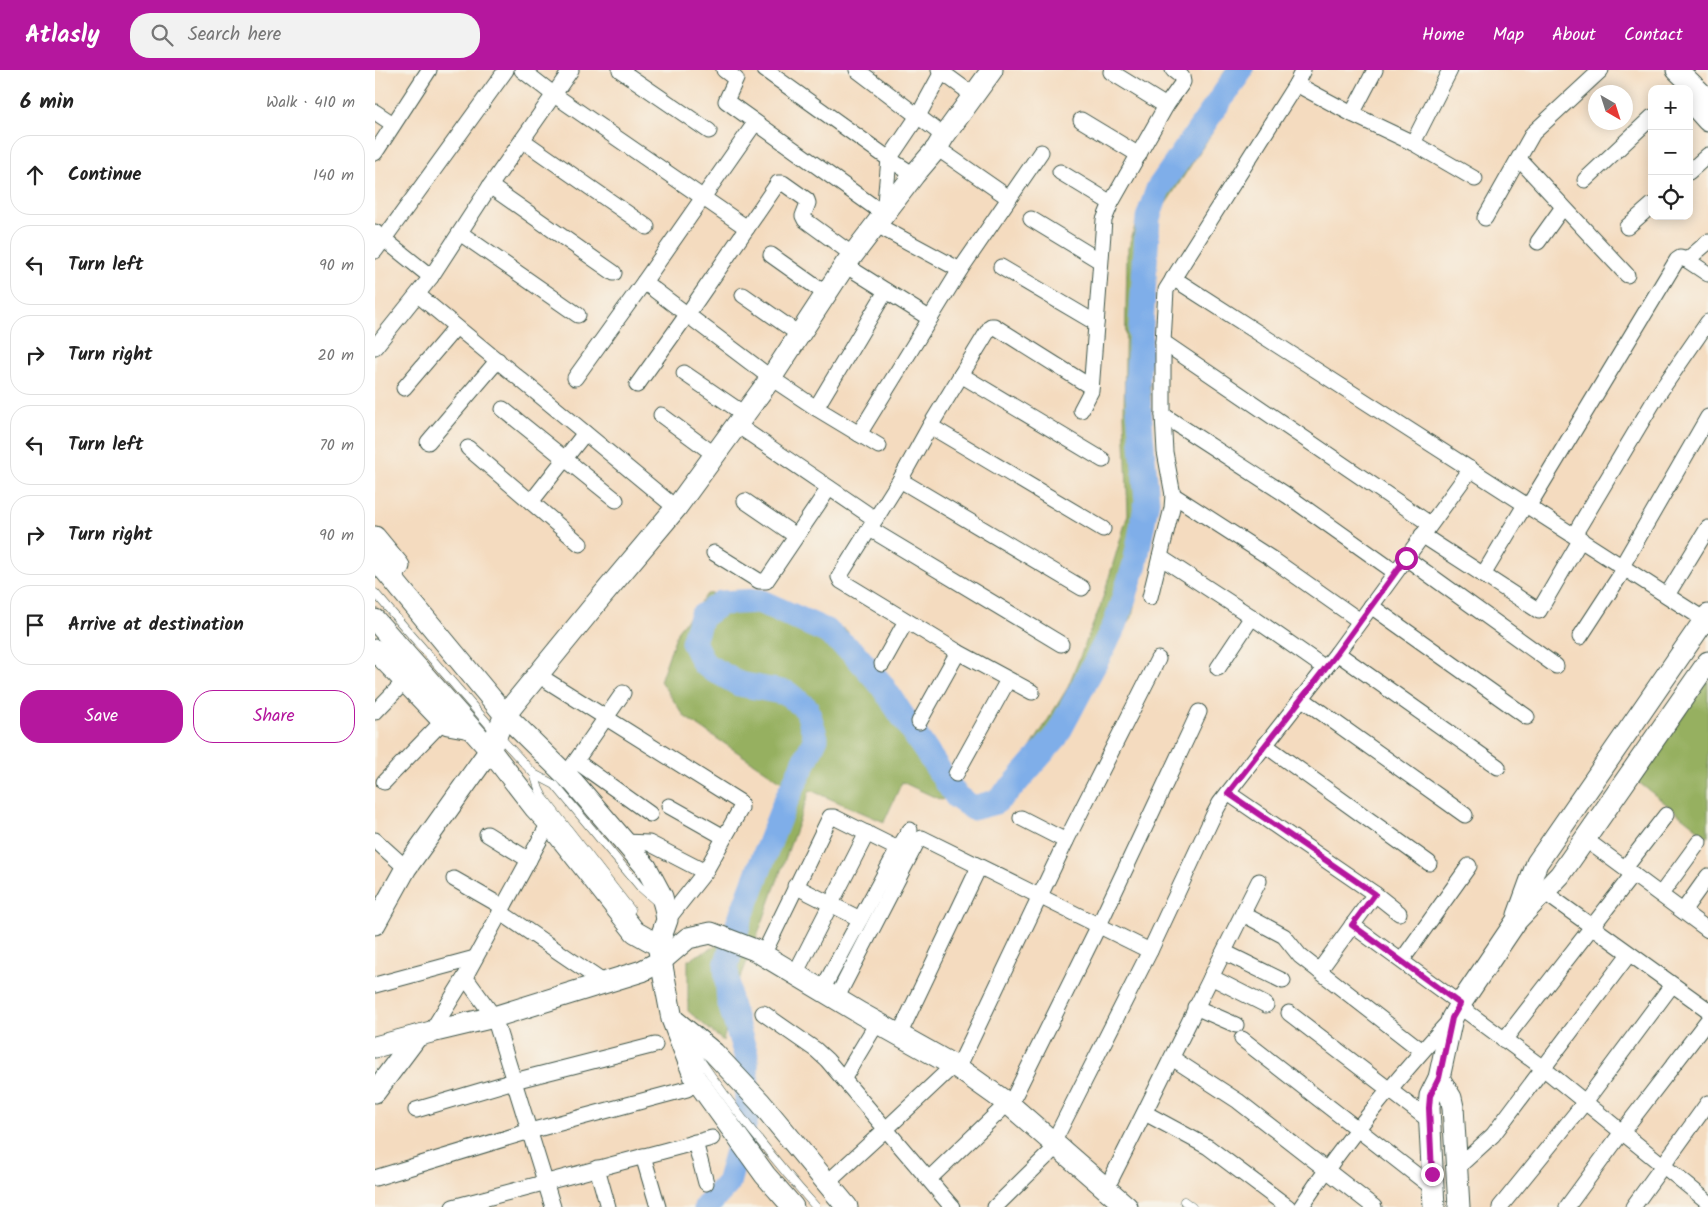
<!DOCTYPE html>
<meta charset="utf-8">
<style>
:root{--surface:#fff;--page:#f2f2f2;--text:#222;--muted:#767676;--line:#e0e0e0;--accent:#b5179e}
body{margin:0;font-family:Kalam,sans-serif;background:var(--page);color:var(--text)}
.controls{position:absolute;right:15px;top:15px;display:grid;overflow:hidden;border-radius:10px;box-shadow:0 2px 12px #0003}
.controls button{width:45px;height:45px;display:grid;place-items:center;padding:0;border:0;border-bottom:1px solid var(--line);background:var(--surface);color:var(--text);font:25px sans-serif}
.compass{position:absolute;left:1213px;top:15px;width:45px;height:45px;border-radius:50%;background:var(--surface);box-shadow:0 2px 12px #0003;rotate:141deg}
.stop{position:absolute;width:15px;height:15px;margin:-11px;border:4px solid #b5179e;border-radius:50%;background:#fff}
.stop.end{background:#b5179e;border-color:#fff;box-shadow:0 1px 5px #0008}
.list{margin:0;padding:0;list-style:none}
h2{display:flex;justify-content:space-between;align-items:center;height:65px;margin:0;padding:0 20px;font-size:21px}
h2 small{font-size:16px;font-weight:400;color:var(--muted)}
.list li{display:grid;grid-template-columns:32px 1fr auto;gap:15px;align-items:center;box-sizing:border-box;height:80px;margin:0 10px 10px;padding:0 10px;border:1px solid var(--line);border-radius:20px}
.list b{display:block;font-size:19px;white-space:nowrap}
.list em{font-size:16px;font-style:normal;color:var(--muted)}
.actions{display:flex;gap:10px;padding:15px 20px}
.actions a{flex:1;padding:11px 0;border:1px solid var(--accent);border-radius:20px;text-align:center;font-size:18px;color:var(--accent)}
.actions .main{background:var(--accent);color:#fff}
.icon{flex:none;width:28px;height:28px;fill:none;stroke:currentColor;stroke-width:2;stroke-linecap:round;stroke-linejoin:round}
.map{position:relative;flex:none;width:1333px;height:1137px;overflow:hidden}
header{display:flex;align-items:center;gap:30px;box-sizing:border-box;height:70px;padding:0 25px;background:var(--accent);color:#fff}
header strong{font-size:24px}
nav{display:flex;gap:28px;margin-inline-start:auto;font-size:18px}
.search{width:350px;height:45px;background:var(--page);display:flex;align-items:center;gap:12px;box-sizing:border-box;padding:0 18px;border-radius:20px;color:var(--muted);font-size:19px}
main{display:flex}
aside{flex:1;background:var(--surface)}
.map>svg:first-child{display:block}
.forest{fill:#96b061;stroke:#5a764a}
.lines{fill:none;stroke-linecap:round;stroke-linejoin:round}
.river{stroke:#7faee9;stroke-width:25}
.lane-casing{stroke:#3f5549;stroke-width:9}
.street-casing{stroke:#3f5549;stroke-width:17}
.secondary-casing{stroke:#3f5549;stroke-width:23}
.lane{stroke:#fff;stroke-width:8}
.street{stroke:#fff;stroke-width:15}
.secondary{stroke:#fff;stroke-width:21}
.route{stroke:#b5179e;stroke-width:6}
</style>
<header>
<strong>Atlasly</strong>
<div class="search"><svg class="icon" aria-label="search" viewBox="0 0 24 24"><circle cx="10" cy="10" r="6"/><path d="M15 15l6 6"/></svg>Search here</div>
<nav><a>Home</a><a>Map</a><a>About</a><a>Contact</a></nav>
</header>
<main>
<aside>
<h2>6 min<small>Walk · 410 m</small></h2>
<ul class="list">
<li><svg class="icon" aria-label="ahead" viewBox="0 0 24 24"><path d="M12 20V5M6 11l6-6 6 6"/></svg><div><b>Continue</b></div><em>140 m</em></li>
<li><svg class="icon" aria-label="left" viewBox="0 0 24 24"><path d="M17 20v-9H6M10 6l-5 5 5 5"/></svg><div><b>Turn left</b></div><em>90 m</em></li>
<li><svg class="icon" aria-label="right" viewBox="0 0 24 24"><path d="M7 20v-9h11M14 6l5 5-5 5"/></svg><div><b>Turn right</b></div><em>20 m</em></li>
<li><svg class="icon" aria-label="left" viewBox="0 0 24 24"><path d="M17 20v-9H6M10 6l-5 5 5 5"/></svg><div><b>Turn left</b></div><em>70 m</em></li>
<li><svg class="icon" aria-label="right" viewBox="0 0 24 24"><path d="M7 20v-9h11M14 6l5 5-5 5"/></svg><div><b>Turn right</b></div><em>90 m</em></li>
<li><svg class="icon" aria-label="arrive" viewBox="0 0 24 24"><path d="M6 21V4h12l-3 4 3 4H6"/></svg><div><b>Arrive at destination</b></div></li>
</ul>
<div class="actions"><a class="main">Save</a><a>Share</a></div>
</aside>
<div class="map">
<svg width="1333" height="1137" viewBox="0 0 1333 1137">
<rect width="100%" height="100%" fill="#f7f3e8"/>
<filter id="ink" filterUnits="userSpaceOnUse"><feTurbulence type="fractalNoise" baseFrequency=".02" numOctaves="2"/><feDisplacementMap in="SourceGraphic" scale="10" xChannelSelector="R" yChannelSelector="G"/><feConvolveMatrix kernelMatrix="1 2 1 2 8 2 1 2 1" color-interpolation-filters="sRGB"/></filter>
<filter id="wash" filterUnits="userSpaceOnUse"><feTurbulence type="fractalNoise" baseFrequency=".0096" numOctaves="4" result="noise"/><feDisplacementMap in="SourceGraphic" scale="20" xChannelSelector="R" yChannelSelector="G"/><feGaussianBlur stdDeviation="1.12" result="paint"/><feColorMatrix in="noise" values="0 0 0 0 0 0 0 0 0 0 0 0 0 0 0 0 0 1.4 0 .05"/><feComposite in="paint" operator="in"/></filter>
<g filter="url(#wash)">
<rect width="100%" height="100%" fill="#f4dbbf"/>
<!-- forest -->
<g class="forest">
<path d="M851,0H878L780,150L773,275L776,345V443L757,547L736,579L677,679L642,729L640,703L692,619L725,537L753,444L749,345L752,185L767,130Z"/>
<path d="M370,521L427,541L471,560L566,688L587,720L566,730L527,712L509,752L435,720L382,867L363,914L348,971L313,941V890L341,876L365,823L407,712L310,647L285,611L303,560L332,524Z"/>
<path d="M1333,610V767L1262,711Z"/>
</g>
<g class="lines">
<!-- river -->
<path class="river" d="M331,1137L353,1113L372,1045L371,985L354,931L351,896L364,851L409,735L441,668L432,639L412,623L364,614L329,594L318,572L326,547L346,533L384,531L451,561L479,583L506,614L582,727L598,738L621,732L638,716L681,667L740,555L760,494L772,431L762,317L773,148L783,119L866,0"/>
</g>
</g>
<g filter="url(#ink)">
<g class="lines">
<defs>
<g id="lane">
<path d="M0,523L122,664L159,704L180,715L265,817L282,832"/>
<path d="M159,704L164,719L168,727L256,840"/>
<path d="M319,981C356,1036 397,1088 441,1137"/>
<path d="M809,1131L817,1137"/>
</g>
<g id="street">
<path d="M147,0L178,24L372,158"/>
<path d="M245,0L334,61"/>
<path d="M349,0L361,9L351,31L509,144"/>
<path d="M390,0L514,89L539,105"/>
<path d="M482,0L569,66"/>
<path d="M564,0L598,25"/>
<path d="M736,2L791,36"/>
<path d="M921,14L977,44L1038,73L1100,109"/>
<path d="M0,42L18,54"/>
<path d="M977,44L1000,0"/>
<path d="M706,50L764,85"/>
<path d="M147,70L272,157"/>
<path d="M1038,73L1075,0"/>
<path d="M562,78L634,128"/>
<path d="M0,83L54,0"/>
<path d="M1144,89L1252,205"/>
<path d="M685,102L736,133"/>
<path d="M1314,102L1333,85"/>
<path d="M1210,110L1277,47"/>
<path d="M115,116L239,203"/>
<path d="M509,144L514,89L543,46L568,0"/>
<path d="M1110,148L1158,63L1226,0"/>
<path d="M656,149L725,191"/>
<path d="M500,154L585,200"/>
<path d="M1252,157L1277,135"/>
<path d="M0,162L56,207"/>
<path d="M85,163L203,245"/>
<path d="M1163,172L1188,137"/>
<path d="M0,181L131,0"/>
<path d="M396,185L451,224"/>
<path d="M1312,190L1333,172"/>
<path d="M470,195L554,248"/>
<path d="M626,197L721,253"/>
<path d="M798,208L1333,552"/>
<path d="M269,212L396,308L441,338L504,376"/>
<path d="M43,225L301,438"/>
<path d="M368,225L425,265"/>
<path d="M788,272L1055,454"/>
<path d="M0,277L56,207L115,116L196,0"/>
<path d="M309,303L369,344"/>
<path d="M586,305L728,390"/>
<path d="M200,308L269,212L380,53"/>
<path d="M262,315L312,245L403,113H408L432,130L433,133L428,146L430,150L478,185"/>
<path d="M29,318L81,257"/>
<path d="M441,338L511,221"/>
<path d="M128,339L241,430"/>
<path d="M706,340L716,321L729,150L736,133L791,36L808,12L807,7L798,0"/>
<path d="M286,345L340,385"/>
<path d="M788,345L913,426L1020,502"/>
<path d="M362,355L500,449"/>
<path d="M555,356L728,459"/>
<path d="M484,364L585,200L666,82"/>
<path d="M53,372L123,290"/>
<path d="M93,378L205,474"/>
<path d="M525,410L707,518"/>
<path d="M798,425L897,489L985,551"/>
<path d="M370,431L421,466"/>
<path d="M156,432L210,363"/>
<path d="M1153,437L1302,190L1305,188L1312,190L1333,204"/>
<path d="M495,459L686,574"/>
<path d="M1047,465L1164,541L1206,469"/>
<path d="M1199,465L1282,326L1333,252"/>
<path d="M339,483L384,511H391L454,418"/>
<path d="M785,487L877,547L950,598"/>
<path d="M1031,488L1181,596"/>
<path d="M1247,496L1333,347"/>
<path d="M1108,505L1150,435"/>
<path d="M1292,525L1333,458"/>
<path d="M775,527L797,438L798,425L790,382L788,345V272L791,220L921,14L928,0"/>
<path d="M996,536L1152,647"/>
<path d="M1205,567L1250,498"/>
<path d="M962,583L1123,697"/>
<path d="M507,594L531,551"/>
<path d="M843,598L877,547"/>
<path d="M163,605L365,732L366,738L330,802L292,850"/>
<path d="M657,622L583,582L466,511L464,507L525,410L555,356L616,256H619L716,317"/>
<path d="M926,628L1090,745"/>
<path d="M0,642L30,611"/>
<path d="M544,652L583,582"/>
<path d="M890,675L1054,793"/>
<path d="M201,691L275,744"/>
<path d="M581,704L633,610"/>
<path d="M191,705L248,623"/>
<path d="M9,712L68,651"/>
<path d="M853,723L1000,824L1024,843"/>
<path d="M294,736L349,767"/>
<path d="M646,748L691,771"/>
<path d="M112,764L154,790"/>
<path d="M1210,769L1333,860"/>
<path d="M0,770L31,798"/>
<path d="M249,772L274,773L330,802"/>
<path d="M1250,798L1291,745"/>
<path d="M79,809L128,837"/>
<path d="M420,816L485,849"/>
<path d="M1169,822L1333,940"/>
<path d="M1286,824L1324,772"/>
<path d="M1308,841L1333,806"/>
<path d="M125,842L228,912"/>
<path d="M868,844L909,866L925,886L1047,981"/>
<path d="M977,855L1085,934"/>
<path d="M849,882L908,911"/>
<path d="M388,885L455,747H459L523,779"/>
<path d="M1027,890L1094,796"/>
<path d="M944,901L1000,824"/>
<path d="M420,904L492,763"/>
<path d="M90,907L119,947L178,1137"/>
<path d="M836,907L891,935"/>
<path d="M0,915L100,888"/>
<path d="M447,920L523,779L535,760"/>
<path d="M461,929L543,770L547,768L775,881"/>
<path d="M1084,936L1168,998L1333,1132"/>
<path d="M820,937L861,955"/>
<path d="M388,943L441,980L452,990L577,1137"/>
<path d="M914,943L1055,1051"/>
<path d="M56,962L90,907L174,753"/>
<path d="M524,965L604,797"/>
<path d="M867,969L1058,1118"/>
<path d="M1129,970L1258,804"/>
<path d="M797,988L863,1031L999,1137"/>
<path d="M583,998L691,771L783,589"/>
<path d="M469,1008L502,953"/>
<path d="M635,1035L724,855L824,642"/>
<path d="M41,1040L139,1011L280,975"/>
<path d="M770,1043L833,1077L913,1137"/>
<path d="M320,1072L331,1113"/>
<path d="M678,1073L775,881L839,744L845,733L962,583L1096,399"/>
<path d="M268,1086L283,1137"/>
<path d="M1083,1097L1118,1065L1254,884"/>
<path d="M222,1098L233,1137"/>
<path d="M0,1108L155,1061L312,1019"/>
<path d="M554,1109L633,1033"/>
<path d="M452,1113L511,1059L579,995"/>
<path d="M731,1119C783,1017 832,914 884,811"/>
<path d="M78,1137L337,1068"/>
<path d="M620,1137L682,1076"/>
<path d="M926,1137C970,1070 1022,1009 1076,949"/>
<path d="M1125,1137L1210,1032L1297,915"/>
<path d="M1192,1137L1247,1062L1333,950"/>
<path d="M1258,1137L1333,1033"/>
</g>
<g id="secondary">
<path d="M1302,0L1333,30"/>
<path d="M1314,30L1333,51"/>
<path d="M0,467L24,496"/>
<path d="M0,488L130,645L199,713L271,797L287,827L290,838L292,850L283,875L297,949L320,1008L390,1105L418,1137"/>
<path d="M0,550L115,680L160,738L174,753L260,862L283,875"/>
<path d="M0,580L68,651L73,654L95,658"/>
<path d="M1143,845L1162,793L1333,545"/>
<path d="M0,854L31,798L115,680L130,645L222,532L301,438L396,308L470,195L539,105L562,78L569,66L617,0"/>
<path d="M300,951L339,983L385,1032L472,1137"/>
<path d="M0,977L56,962L119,947L267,901L286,891L313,868L336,863L380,880L485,943L583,998L635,1035L752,1137"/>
<path d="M1064,1008L1076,1028L1078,1037L1084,1137"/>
<path d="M0,1022L42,966"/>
<path d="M1059,1137L1054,1038L1055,1026L1064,1008L1077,948L1084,936L1142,850L1185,805L1333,592"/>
</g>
</defs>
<!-- lane casing -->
<use href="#lane" class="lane-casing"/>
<!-- street casing -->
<use href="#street" class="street-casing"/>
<!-- secondary casing -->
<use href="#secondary" class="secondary-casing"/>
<!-- lane -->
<use href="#lane" class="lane"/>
<!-- street -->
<use href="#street" class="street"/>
<!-- secondary -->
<use href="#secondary" class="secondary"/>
</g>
</g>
<g class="lines" filter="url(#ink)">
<!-- route -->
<path class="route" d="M1031,488L962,583L853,723L1000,824L977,855L1085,934L1077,948L1064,1008L1055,1026L1054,1038L1057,1104"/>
</g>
</svg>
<div class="controls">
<button>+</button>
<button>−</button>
<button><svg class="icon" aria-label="locate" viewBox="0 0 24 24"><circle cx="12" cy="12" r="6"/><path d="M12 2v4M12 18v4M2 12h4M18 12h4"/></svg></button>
</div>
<svg class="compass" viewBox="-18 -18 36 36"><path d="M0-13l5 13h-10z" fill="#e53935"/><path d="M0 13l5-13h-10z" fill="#767676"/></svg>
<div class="stop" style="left:1031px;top:488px"></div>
<div class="stop end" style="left:1057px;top:1104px"></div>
</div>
</main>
